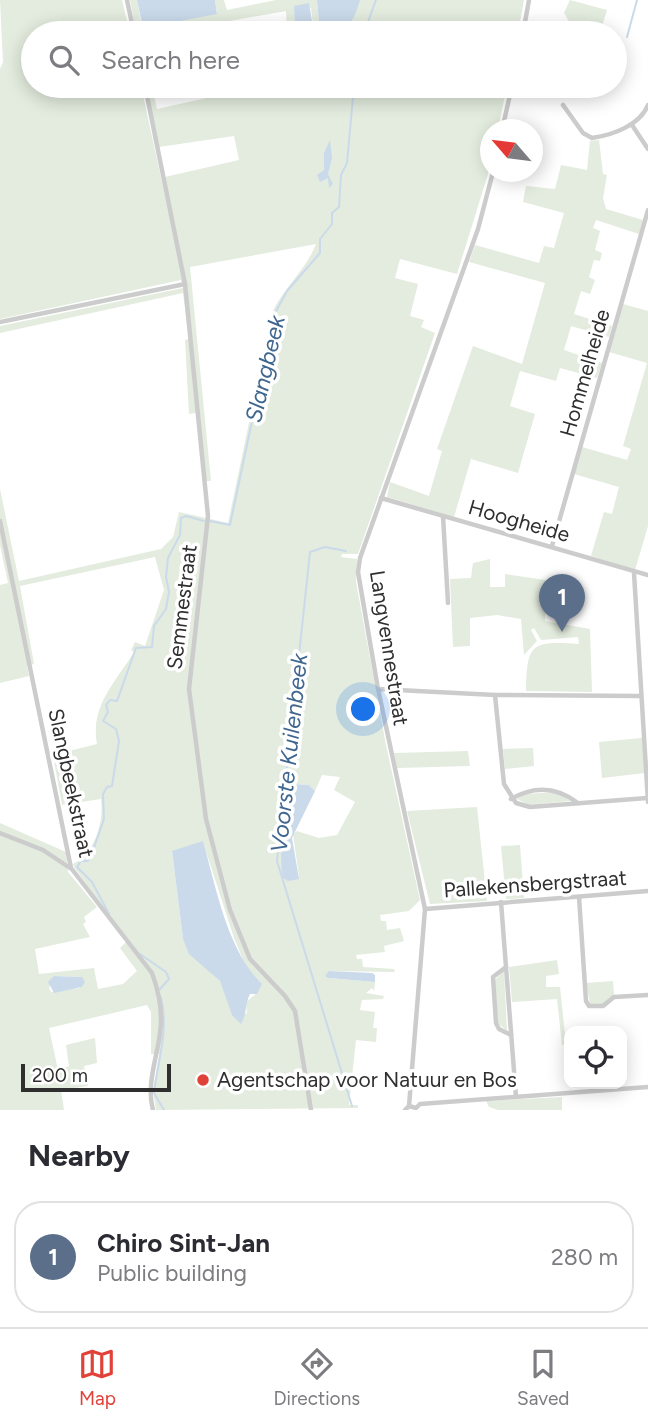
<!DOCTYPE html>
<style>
:root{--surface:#fff;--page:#f2f2f3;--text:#2b2b33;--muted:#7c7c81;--line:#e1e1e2;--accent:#e04138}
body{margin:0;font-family:Figtree,sans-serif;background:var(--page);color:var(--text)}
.controls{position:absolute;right:21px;bottom:21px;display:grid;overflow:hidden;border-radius:14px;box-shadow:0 4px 18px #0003}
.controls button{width:63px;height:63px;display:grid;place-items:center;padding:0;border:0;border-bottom:2px solid var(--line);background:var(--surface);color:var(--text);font:35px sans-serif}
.compass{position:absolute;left:480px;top:119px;width:63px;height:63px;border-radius:50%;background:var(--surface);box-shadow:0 4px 18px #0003;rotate:298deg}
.scale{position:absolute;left:21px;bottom:18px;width:150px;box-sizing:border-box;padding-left:7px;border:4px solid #2f2f2f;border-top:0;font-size:19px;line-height:24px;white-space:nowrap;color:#2f2f2f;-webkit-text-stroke:5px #fff;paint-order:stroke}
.you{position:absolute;left:364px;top:710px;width:24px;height:24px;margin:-18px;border:5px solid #fff;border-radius:50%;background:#1a73e8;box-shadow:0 0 0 10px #1a73e833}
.badge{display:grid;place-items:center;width:46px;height:46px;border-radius:50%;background:var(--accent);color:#fff;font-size:23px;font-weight:700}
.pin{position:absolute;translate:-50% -58px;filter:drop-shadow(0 2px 4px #0008)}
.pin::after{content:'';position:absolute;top:37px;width:24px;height:21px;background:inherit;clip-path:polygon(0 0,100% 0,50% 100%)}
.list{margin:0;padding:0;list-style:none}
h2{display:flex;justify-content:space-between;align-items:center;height:91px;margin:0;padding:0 28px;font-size:30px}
h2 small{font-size:23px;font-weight:400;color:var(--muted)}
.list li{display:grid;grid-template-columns:46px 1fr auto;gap:21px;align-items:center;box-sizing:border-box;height:112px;margin:0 14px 14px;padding:0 14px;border:2px solid var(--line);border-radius:28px}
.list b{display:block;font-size:26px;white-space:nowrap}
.list p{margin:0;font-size:23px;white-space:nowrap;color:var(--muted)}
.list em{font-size:23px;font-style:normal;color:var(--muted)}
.icon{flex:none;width:38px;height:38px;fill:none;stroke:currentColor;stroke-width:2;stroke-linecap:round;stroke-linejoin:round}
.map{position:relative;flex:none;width:648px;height:1110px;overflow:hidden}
.search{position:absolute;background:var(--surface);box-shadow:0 4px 18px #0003;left:21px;right:21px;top:21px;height:77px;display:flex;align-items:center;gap:18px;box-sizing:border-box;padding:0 24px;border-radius:38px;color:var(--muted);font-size:26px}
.sheet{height:217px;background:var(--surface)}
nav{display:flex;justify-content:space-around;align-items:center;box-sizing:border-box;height:98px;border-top:2px solid var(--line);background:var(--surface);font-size:19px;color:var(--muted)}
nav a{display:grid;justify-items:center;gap:4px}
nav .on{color:var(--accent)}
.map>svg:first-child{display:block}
.green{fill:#e3ecde;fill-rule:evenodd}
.water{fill:#cadaeb}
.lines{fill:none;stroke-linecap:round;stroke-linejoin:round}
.stream{stroke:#cadaeb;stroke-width:2}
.minor{stroke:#ccc;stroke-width:4.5}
.poi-dot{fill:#e04138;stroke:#fff;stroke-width:2.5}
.labels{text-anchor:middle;stroke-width:7;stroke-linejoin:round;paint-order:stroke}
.street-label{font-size:21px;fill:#2f2f2f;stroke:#fff}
.poi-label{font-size:21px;fill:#2f2f2f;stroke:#fff;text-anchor:start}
.water-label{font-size:23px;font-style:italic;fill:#3f668f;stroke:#fff}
</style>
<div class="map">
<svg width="648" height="1110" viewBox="0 0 648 1110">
<rect width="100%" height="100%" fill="#fff"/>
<!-- green -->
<g class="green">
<path d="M0,0H122L130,33H33V86H141L172,228L165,177L239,160L234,136L159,147L146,86H152L157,109L260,86H507L498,129L490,130L488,174L457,274L400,259L395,278L418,284L410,316L424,320L421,327L435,333L358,554H342L341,557L357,559L356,582L386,745L420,900L409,911L380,915L381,921H386L387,930L400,928L404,941L384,946L385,952L356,955L357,959H362L363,967L394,969L395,972L329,971L328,978L375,982L374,991L372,988L366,993L384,996L383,999L362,1000L360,1010L375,1012L373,1028H377L376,1042L356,1040L349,1105H358V1108L156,1110L153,1090L159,1054H151V1012L147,1005L49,1028L58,1070L69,1066L66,1045L95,1038L97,1063L84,1066L88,1086L61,1090L64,1110H0V823L66,852L68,872L97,907L84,917L86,922L83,924L90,937L35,949L39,974L94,968L98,989L123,984L137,971L120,948L127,941L74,867L73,864C95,853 104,822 101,799L62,805L53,755L97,744C90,706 115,683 134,652L131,650L135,642L145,646L164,590L155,557L20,586L34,664L27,666L29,676L0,683V585L8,583L0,545V489L19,581L161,549L173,537L179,512L228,523L272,313C284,287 306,270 316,244L190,267L211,481H203L196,413L189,414L185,340L189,339L183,293L0,333V326L183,288L181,280L0,319V69L3,62ZM322,775L340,777L334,790L355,802L337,835L319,838L297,831L293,834L299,877L282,838L291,788L294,784L309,785L315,791ZM203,842L234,938L257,993L246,1002L247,1014L228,1000L220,981L183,939L172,852ZM54,976L82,977L80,988L51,992L49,988Z"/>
<path d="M130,0H137L142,27L217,13L215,0H224L227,10L276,0H317L320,33H314L311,8L294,6L295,33H287L286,11L163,33H136Z"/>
<path d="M320,0H524L518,33H333Z"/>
<path d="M570,0L607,10L600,33H576L564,13Z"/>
<path d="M599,140L603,174L607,175L603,198L606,209L643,220L639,234L596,220L593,228L600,231L595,250L602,253L600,261L594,260L589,277L595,280L590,294L581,291L574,314L612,326L609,337L571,326L564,350L602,363L597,378L560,368L556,381L520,371L510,406L535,414L518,473L471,459L454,517L387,497L390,482L429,496L442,451L437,449L473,346L522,364L545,283L469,262L475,245L539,263L544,246L554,248L564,213L523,202L526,186L555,189L561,165L587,170L590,141Z"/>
<path d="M623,304L648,311V526L635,570L591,556L604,512L612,514L619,487L574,474L582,447L627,460L631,449L623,446L647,363L609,352Z"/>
<path d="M490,559V587H505V574L545,580V621L590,629L592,692L526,691C527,643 531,641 579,644L578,637L541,640L534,628L531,630L537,641L524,655L521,619L497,615L470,618V646L453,647L450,579L471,578L473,563Z"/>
<path d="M642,738L645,773L602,778L599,742Z"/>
<path d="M533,748L534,766L505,769L503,749Z"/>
<path d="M468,751L470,766L397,768L394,753Z"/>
<path d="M559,792L570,801L529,805L517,799L524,794Z"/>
<path d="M477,807L487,901L430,904L407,811Z"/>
<path d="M520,845L524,898L506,899L501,846Z"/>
<path d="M557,960L559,974L546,976V987H560L566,1044L562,1045L557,999L512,1002L509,967Z"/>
<path d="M503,971H504L507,1031L498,1023L495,980Z"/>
<path d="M613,981L614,995L603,1005L590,1004L586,983Z"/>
<path d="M562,1097V1110H498L489,1107L486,1101Z"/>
</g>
<!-- water -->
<g class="water">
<path d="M137,0H215L217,14L143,28Z"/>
<path d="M317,0H360C353,25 346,33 320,33Z"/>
<path d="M309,3L314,33H295L294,6Z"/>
<path d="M330,140L332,158L328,174L333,184L329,188L328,178L320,182L317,175L324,170V153Z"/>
<path d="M294,784L309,785L315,791L292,838L299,879L288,881L283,878C278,861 284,797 294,784Z"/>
<path d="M203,841C216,887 227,950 262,984L257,994H250C245,1004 247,1014 241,1024L232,1015L220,981L189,954L183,939L172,851Z"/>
<path d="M329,971L372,973L375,975V982L328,978L325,976Z"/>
<path d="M54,976L82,977L85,982L82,987L54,993L48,982Z"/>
</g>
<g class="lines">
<!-- stream -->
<g class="stream">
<path d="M364,33L376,0"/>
<path d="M627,37L637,0"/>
<path d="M210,521L230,525L275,313L287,291L320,253V239L332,224V213L339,207L341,175L347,163L354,86"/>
<path d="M346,551L325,547L310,552L277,861L352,1106"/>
<path d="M109,914L92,882L77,867L81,861H88L91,856L104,819L103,794L107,787L112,786L119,741L116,729L103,721L108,712L106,705L110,700L117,701L136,648L152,647L154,626L166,609L169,592L166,577L168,558L180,535L181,518L186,516L204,521"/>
<path d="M140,954L166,972L169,979L160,989"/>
<path d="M161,998C169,1031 158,1059 154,1093L164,1110"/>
</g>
<!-- minor -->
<g class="minor">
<path d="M127,0L134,33"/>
<path d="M523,33L529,0"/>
<path d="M145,86L185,284L208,516L189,689L206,819L230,910L250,959L285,996L295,1011L311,1110"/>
<path d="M563,105L583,133L592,138C613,135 640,125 648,105"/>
<path d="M632,125L648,149"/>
<path d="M502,130L512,86"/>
<path d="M0,322L185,284"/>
<path d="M381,498L648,575"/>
<path d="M443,516L448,603"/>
<path d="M0,521L71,868L152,973C159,992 163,1013 160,1033C157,1058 146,1085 153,1110"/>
<path d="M552,546L648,210"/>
<path d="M634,573L648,802"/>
<path d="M378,689L495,695L640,696"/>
<path d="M495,695L504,784L516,803L530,807L647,798"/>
<path d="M511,799C535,785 557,787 578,803"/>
<path d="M0,833L43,850L70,868"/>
<path d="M579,897L586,1001L589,1006H603L614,997L648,995"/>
<path d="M501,902L516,1097"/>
<path d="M425,909L648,891"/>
<path d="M506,967L493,977L496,1023L499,1029L511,1035"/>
<path d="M409,1106L425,909L378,689L358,572L360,558L478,229L493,172"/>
<path d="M405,1110L409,1106L416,1108L420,1104L648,1087"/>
</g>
</g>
<!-- markers -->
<circle class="poi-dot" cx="203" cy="1080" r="7"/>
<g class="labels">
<!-- street labels -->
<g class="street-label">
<text transform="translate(585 373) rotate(-74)" y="7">Hommelheide</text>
<text transform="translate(519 521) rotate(16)" y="7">Hoogheide</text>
<text transform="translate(182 607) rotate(-83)" y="7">Semmestraat</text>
<text transform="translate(389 648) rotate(81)" y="7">Langvennestraat</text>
<text transform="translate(71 783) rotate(78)" y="7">Slangbeekstraat</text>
<text transform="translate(535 884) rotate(-4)" y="7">Pallekensbergstraat</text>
</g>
<!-- poi labels -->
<g class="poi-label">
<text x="217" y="1087">Agentschap voor Natuur en Bos</text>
</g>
<!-- water labels -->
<g class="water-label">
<text transform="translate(265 369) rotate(-77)" y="8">Slangbeek</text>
<text transform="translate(289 753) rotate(-84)" y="8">Voorste Kuilenbeek</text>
</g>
</g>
</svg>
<div class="controls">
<button><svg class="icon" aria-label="locate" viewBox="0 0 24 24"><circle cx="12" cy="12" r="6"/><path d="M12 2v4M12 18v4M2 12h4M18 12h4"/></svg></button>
</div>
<svg class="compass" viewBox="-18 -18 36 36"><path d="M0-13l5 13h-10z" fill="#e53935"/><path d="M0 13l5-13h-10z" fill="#7c7c81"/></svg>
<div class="scale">200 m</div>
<div class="you"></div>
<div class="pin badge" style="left:562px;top:632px;background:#5c6f8a">1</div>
<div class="search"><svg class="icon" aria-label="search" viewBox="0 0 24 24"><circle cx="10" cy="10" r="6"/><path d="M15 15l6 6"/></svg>Search here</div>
</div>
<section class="sheet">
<h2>Nearby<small></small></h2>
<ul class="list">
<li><span class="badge" style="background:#5c6f8a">1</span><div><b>Chiro Sint-Jan</b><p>Public building</p></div><em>280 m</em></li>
</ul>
</section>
<nav>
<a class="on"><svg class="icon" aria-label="map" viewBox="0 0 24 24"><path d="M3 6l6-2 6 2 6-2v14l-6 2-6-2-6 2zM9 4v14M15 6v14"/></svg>Map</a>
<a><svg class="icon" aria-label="directions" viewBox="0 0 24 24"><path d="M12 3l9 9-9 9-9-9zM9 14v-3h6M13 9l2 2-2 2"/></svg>Directions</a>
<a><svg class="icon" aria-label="saved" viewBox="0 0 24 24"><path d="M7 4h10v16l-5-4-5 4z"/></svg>Saved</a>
</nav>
